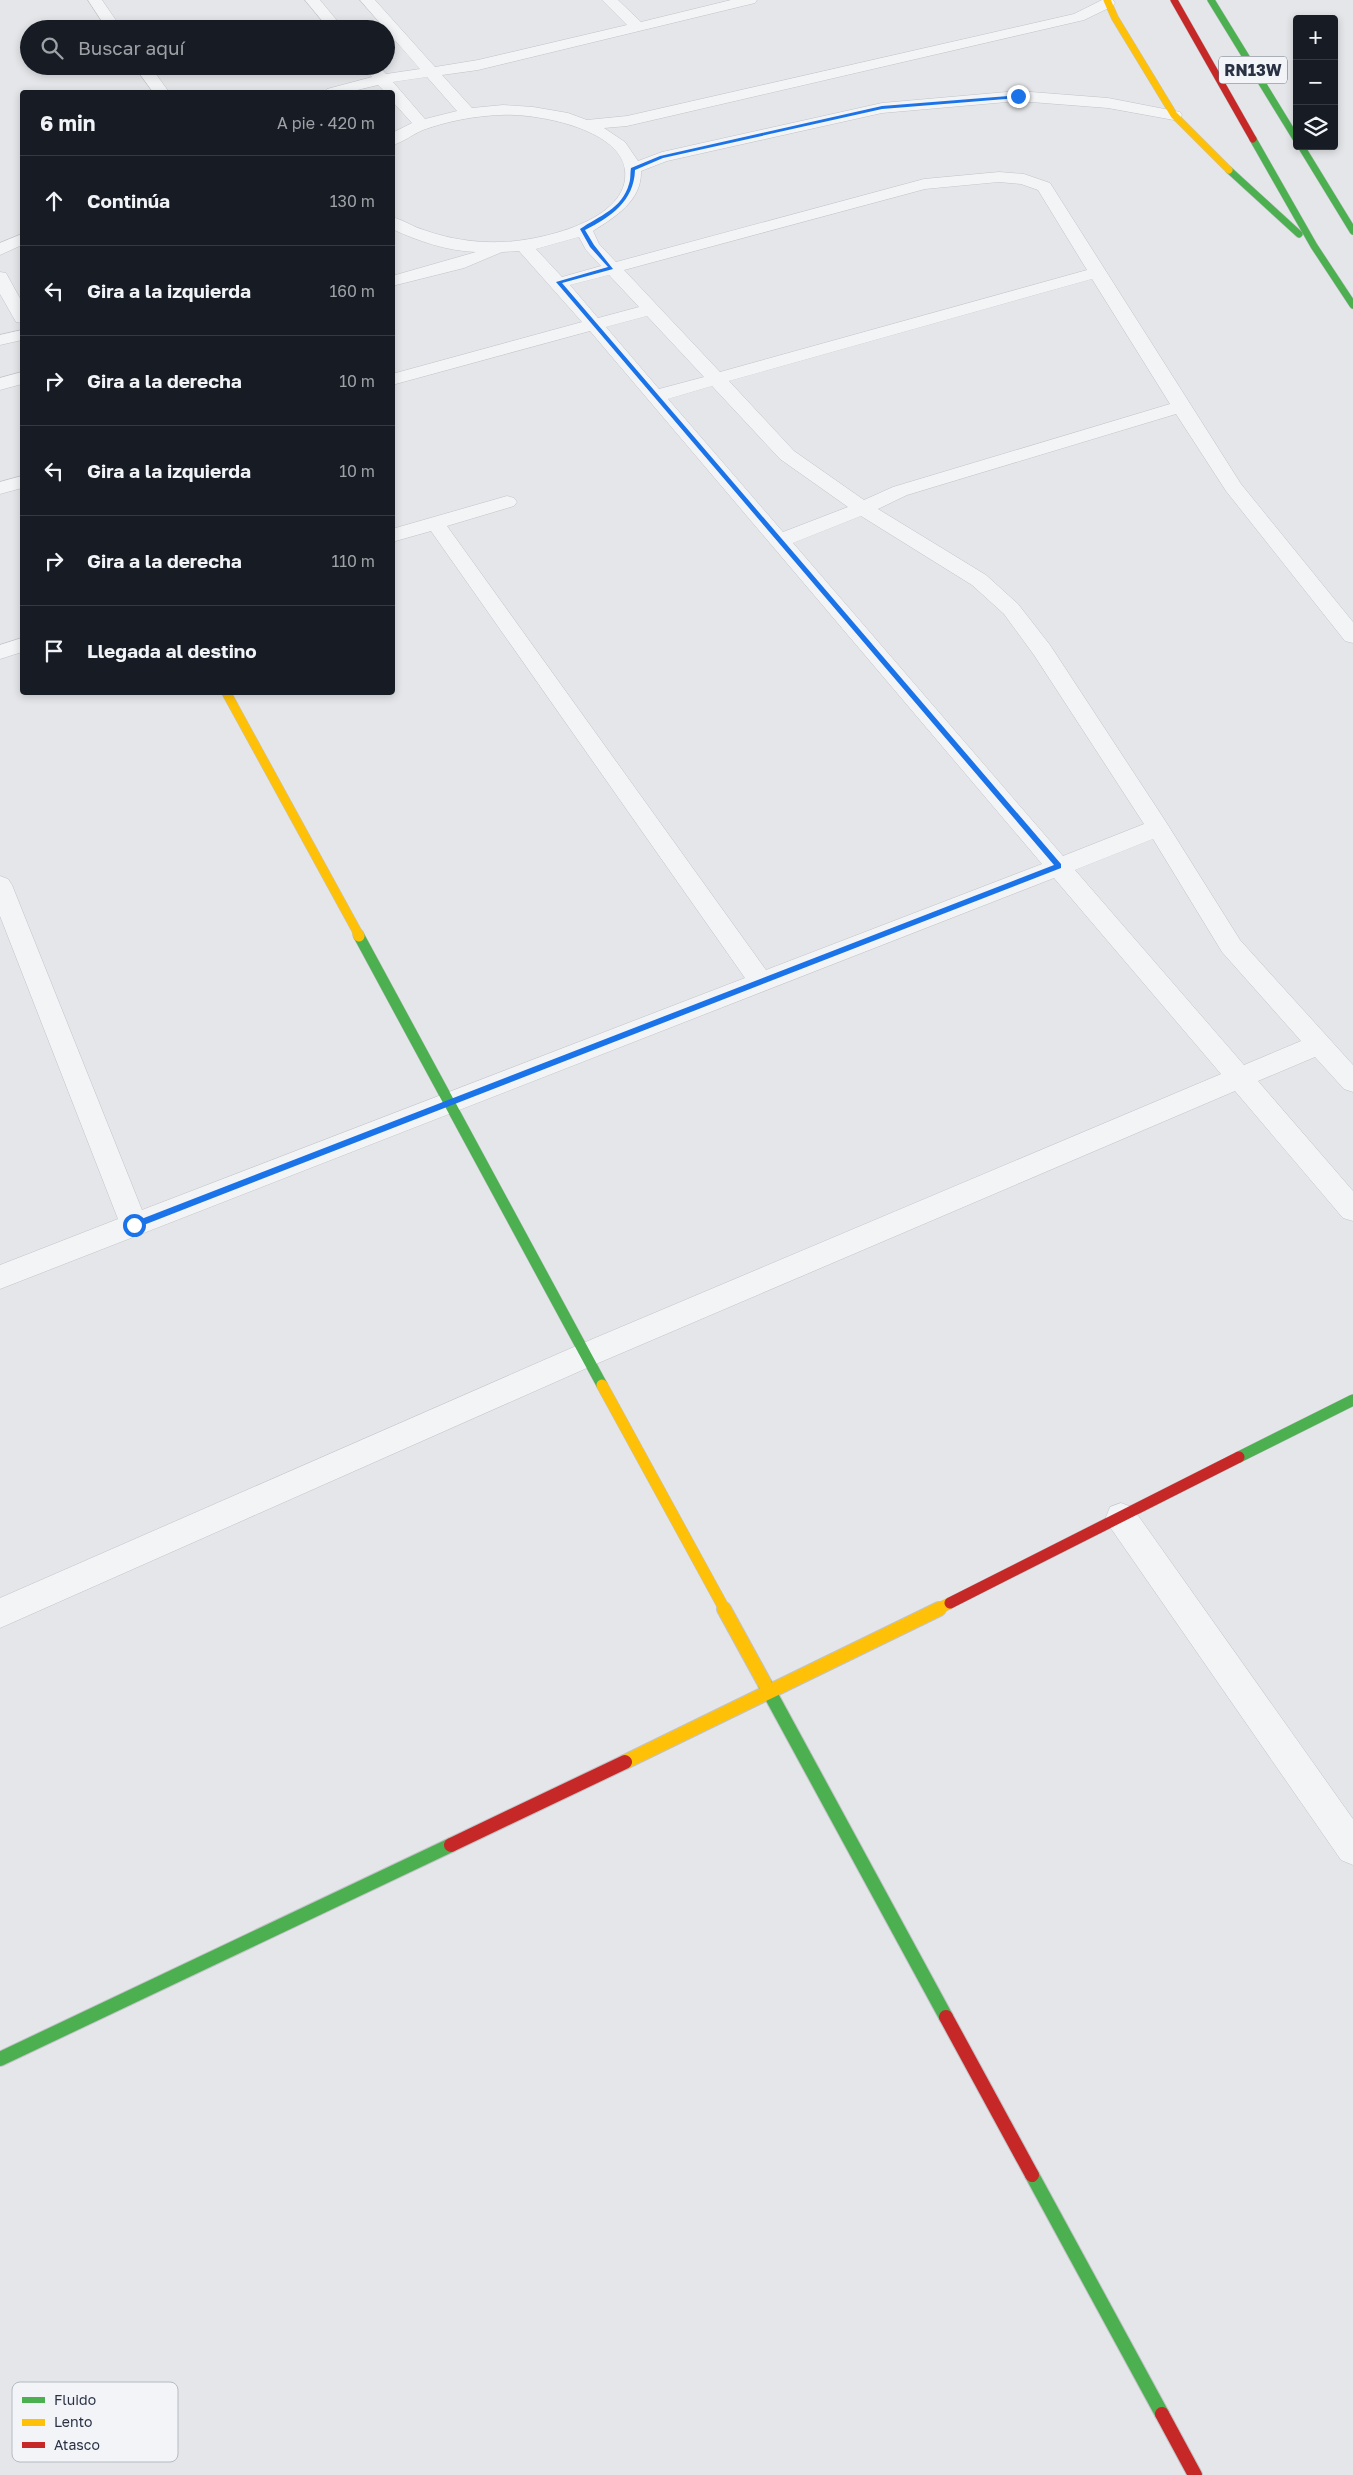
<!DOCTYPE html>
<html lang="es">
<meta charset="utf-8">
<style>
:root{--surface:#171b24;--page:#20242c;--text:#f1f3f6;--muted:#9ea1a6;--line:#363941}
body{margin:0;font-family:"Golos Text",sans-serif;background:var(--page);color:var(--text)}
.controls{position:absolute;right:15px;top:15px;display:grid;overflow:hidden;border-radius:5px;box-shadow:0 2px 8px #0003}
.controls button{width:45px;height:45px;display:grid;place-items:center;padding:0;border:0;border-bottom:1px solid var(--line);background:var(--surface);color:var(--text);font:25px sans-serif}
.stop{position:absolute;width:15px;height:15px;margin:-11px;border:4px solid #1a73e8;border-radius:50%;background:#fff}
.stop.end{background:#1a73e8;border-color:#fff;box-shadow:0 1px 5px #0008}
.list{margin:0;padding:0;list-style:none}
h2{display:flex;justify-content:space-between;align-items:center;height:65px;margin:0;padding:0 20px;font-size:21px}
h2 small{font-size:16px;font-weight:400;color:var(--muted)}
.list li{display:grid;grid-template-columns:32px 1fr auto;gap:15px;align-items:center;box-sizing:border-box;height:90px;padding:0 20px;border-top:1px solid var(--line)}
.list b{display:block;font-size:19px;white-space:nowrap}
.list em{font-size:16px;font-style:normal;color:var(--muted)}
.icon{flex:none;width:28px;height:28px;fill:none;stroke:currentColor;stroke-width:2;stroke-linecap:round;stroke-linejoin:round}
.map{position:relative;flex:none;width:1353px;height:2475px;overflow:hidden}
.search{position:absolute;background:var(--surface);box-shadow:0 2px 8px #0003;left:20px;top:20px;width:375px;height:55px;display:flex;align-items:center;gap:12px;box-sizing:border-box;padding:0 18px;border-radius:28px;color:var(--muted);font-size:19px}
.panel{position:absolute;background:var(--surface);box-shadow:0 2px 8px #0003;left:20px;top:90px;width:375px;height:605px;border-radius:5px}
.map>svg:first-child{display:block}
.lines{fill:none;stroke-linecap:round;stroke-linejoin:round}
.street-casing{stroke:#c1c3c7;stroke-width:1}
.fast-far2-casing{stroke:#c1c3c7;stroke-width:8}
.fast-far1-casing{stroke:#c1c3c7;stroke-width:12}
.fast-casing{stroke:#c1c3c7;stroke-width:16}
.slow-far3-casing{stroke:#c1c3c7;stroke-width:8}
.slow-far2-casing{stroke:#c1c3c7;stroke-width:10}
.slow-far1-casing{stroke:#c1c3c7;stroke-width:12}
.slow-casing{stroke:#c1c3c7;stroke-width:16}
.jam-far2-casing{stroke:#c1c3c7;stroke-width:8}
.jam-far1-casing{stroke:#c1c3c7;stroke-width:12}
.jam-casing{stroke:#c1c3c7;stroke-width:16}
.street{fill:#f3f4f6;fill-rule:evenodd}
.fast-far2{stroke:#4caf50;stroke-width:7}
.fast-far1{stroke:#4caf50;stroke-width:11}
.fast{stroke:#4caf50;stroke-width:14}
.slow-far3{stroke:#ffc107;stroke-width:7}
.slow-far2{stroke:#ffc107;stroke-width:9}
.slow-far1{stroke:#ffc107;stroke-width:11}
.slow{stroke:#ffc107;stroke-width:14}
.jam-far2{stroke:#c62828;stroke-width:7}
.jam-far1{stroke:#c62828;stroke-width:11}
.jam{stroke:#c62828;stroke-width:14}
.route{fill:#1a73e8}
.labels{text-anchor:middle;stroke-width:4.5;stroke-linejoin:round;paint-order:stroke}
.shield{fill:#f2f4f8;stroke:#656c79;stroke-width:1}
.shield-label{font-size:16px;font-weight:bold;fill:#293143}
.key{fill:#f2f4f8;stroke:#b6bac2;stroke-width:1}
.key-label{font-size:14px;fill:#293143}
</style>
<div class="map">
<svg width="1353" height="2475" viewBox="0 0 1353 2475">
<rect width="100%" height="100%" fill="#e4e6e9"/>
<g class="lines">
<defs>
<g id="street">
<path d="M88,0H102L122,29H107Z"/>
<path d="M305,0H320L344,29H329Z"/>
<path d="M360,0H375L435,67L478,60L627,25L602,0H618L641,22L731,0H757L755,3L478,70L442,75L472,108L503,105L533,107L568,113L587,120L627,116L1074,14L1102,0H1113L1115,3L1113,6L1084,20L627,126L604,128L625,142L638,161L662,152L882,103L1018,91L1108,98L1180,112L1182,115L1180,118L1174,120L1108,108L1018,101L882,113L667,161L641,171C642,201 615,217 593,231L599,244L616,262L924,179L999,172L1024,174L1050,183L1241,484L1353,622V643L1345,641L1226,491L1176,414L907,495L878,509L986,575L1018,604L1050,645L1166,822L1240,940L1353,1065V1092L1344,1089L1315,1057L1258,1081L1353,1191V1221L1343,1218L1235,1091L596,1364L0,1628V1598L576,1346L1221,1074L1054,878L0,1289V1265L118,1219L0,916V876L8,879L12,885L142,1210L745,978L431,531L392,542V529L500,498L507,496L514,498L517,502L514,506L447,526L766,970L1042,864L590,331L392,385V374L582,322L519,251L502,252L464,268L392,286V276L476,252C447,251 418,241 392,229V217C404,220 413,227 424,230C449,239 476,243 502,242C538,241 631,221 625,170C620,128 534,113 501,115C474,116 448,121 423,130C413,134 404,142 392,145V133L412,123L392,101V92H385L378,85L349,92H325L327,89L372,77L365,69L367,66H379L386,74L420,69ZM427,77L457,111L425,119L393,82ZM999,182L1021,184L1038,190L1087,270L720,372L624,270L925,189ZM579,237L586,250L601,266L562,277L536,249ZM609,275L639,307L598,318L570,285ZM1092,279L1170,404L893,487L864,500L794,451L729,381ZM647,316L704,377L659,389L606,327ZM712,386L780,459L848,507L783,532L668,399ZM861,516L972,585L1004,614L1034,655L1144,824L1063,856L793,543ZM1153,839L1222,952L1301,1041L1244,1065L1075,870Z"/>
<path d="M134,66H150L169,92H153Z"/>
<path d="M22,234V245L0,255V243Z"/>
<path d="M0,272L6,273L22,302V323L16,322L0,294Z"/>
<path d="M22,330V340L0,345V335Z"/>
<path d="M22,372V384L0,390V378Z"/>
<path d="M22,476V488L0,494V482Z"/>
<path d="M22,638V652L0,659V645Z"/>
<path d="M1121,1503L1132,1507L1353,1819V1865L1341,1860L1110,1527L1106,1517L1110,1507Z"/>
</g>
<g id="fast-far2">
<path d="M1211,0L1297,140"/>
<path d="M1253,139L1314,246L1353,305"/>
<path d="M1301,146L1353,231"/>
<path d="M1229,170L1299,234"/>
</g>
<g id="fast-far1">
<path d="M359,936L602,1385"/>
<path d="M1239,1457L1353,1400"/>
</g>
<g id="fast">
<path d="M765,1684L946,2017"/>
<path d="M0,2059L451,1845"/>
<path d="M1032,2175L1162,2414"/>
</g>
<path id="slow-far3" d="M1107,0L1115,18L1174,115L1229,170"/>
<path id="slow-far2" d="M226,692L359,935"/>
<g id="slow-far1">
<path d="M358,934L359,936"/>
<path d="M602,1385L725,1610"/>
<path d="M936,1610L950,1603"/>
</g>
<g id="slow">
<path d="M724,1609L765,1684"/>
<path d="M625,1762L939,1609"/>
</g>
<path id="jam-far2" d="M1174,0L1253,139"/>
<path id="jam-far1" d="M950,1603L1239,1457"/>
<g id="jam">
<path d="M451,1845L625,1762"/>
<path d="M946,2017L1032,2175"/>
<path d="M1162,2414L1195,2475"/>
</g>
</defs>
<!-- street casing -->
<use href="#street" class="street-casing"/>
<!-- fast-far2 casing -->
<use href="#fast-far2" class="fast-far2-casing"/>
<!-- fast-far1 casing -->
<use href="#fast-far1" class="fast-far1-casing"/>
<!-- fast casing -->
<use href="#fast" class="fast-casing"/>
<!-- slow-far3 casing -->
<use href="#slow-far3" class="slow-far3-casing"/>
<!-- slow-far2 casing -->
<use href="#slow-far2" class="slow-far2-casing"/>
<!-- slow-far1 casing -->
<use href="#slow-far1" class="slow-far1-casing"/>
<!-- slow casing -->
<use href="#slow" class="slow-casing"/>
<!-- jam-far2 casing -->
<use href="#jam-far2" class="jam-far2-casing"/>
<!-- jam-far1 casing -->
<use href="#jam-far1" class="jam-far1-casing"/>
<!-- jam casing -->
<use href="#jam" class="jam-casing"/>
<!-- street -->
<use href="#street" class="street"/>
<!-- fast-far2 -->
<use href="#fast-far2" class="fast-far2"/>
<!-- fast-far1 -->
<use href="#fast-far1" class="fast-far1"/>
<!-- fast -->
<use href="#fast" class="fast"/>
<!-- slow-far3 -->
<use href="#slow-far3" class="slow-far3"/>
<!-- slow-far2 -->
<use href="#slow-far2" class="slow-far2"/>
<!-- slow-far1 -->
<use href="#slow-far1" class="slow-far1"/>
<!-- slow -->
<use href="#slow" class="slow"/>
<!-- jam-far2 -->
<use href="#jam-far2" class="jam-far2"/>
<!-- jam-far1 -->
<use href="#jam-far1" class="jam-far1"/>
<!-- jam -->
<use href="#jam" class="jam"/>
</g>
<!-- route -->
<path class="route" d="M1020,95L1018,98L882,109L663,158L635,170C634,201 611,217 585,230L594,245L613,269L562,283L1061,864V868L136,1228H131V1223L1054,865L556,282L608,267L590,247L580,229C599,216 622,209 629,184C631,179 630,173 631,168L660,156L882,106Z"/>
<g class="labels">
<!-- shield labels -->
<rect class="shield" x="1219" y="56.5" width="68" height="27" rx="4"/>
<g class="shield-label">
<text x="1253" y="76">RN13W</text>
</g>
</g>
<!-- legend -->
<rect x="12" y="2382" width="166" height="80" rx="8" class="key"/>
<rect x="22" y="2397" width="23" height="6" fill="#4caf50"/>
<rect x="22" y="2419" width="23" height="7" fill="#ffc107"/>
<rect x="22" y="2442" width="23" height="6" fill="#c62828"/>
<g class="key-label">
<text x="54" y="2405">Fluido</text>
<text x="54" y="2427">Lento</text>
<text x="54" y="2450">Atasco</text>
</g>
</svg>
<div class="controls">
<button>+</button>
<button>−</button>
<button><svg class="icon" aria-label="layers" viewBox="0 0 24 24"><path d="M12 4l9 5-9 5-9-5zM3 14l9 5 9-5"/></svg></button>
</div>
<div class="stop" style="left:134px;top:1225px"></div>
<div class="stop end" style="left:1018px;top:96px"></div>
<div class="search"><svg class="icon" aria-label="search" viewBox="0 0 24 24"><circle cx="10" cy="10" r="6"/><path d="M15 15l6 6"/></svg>Buscar aquí</div>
<section class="panel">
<h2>6 min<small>A pie · 420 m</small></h2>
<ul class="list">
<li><svg class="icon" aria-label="ahead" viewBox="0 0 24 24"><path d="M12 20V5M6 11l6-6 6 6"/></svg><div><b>Continúa</b></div><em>130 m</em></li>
<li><svg class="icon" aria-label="left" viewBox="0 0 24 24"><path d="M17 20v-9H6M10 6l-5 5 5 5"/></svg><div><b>Gira a la izquierda</b></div><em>160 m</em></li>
<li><svg class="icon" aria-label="right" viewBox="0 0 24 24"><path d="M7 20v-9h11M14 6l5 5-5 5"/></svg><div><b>Gira a la derecha</b></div><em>10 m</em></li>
<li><svg class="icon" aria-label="left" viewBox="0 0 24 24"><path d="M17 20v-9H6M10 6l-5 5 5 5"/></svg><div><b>Gira a la izquierda</b></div><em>10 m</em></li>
<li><svg class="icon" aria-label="right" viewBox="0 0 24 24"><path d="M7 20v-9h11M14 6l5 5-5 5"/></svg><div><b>Gira a la derecha</b></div><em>110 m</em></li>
<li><svg class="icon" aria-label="arrive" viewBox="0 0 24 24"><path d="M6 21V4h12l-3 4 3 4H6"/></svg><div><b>Llegada al destino</b></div></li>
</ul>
</section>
</div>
